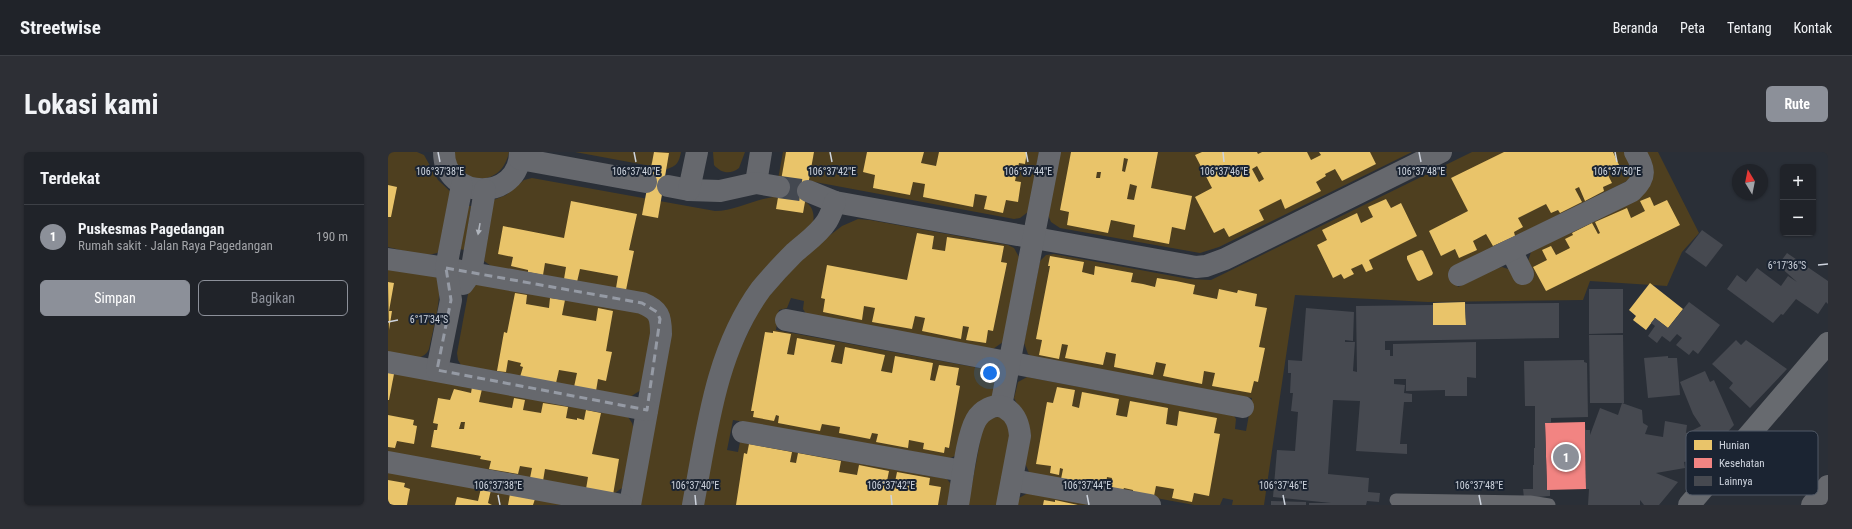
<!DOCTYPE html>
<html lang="id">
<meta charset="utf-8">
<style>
:root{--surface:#202329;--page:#2d2f35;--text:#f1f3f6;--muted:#a2a4a8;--line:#3d4046;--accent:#8c9099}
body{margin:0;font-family:"Roboto Condensed",sans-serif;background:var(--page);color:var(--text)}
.controls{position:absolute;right:12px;top:12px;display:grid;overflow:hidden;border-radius:6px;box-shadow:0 1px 3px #0004}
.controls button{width:36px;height:36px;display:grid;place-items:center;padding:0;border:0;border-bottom:1px solid var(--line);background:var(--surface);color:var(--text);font:20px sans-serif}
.compass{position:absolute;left:1344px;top:12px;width:36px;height:36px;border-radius:50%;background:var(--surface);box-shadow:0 1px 3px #0004;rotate:350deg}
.you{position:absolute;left:602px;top:221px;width:14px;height:14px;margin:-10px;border:3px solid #fff;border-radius:50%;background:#1a73e8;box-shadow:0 0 0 6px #1a73e833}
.badge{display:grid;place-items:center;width:26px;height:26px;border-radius:50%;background:var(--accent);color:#fff;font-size:13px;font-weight:700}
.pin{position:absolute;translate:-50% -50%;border:2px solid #fff;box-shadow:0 1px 4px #0006}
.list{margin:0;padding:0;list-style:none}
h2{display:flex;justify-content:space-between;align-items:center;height:52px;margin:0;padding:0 16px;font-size:17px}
h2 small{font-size:13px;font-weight:400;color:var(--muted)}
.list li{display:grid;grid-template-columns:26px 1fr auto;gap:12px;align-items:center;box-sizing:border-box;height:64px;padding:0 16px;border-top:1px solid var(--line)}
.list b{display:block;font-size:15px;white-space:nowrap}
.list p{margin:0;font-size:13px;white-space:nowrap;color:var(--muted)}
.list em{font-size:13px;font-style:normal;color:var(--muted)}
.actions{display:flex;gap:8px;padding:12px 16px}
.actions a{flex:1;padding:9px 0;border:1px solid var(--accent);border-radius:6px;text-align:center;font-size:14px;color:var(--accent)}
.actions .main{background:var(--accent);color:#fff}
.map{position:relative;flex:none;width:1440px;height:353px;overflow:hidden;border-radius:6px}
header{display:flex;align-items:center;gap:24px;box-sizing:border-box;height:56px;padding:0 20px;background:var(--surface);border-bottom:1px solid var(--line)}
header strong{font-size:19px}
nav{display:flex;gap:22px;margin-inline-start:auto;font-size:14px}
.intro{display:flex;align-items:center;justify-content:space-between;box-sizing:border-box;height:96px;padding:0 24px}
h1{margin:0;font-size:28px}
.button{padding:10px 18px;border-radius:6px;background:var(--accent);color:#fff;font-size:14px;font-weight:700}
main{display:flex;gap:24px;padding:0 24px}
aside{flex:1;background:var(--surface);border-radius:6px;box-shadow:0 1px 3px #0004}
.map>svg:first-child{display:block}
.green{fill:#4e3f1f}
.homes{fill:#e9c46a;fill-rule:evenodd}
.health{fill:#f28482}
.building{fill:#464950}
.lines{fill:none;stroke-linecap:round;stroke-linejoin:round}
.street-tunnel{stroke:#434850;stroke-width:22;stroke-dasharray:22 11;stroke-linecap:butt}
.lane{stroke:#66686d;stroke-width:13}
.street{stroke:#66686d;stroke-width:22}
.secondary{stroke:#676a6f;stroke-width:22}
.oneway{fill:#afb4bc}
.marked{fill:none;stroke:#959aa4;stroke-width:3;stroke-dasharray:8 5;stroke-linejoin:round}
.ticks{fill:none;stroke:#ced4de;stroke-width:1.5}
.key{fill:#1b2432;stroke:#515966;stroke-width:1}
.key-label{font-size:11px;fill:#ced4de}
.ticks-label{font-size:10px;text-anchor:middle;fill:#ced4de;stroke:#1b2432;stroke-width:4;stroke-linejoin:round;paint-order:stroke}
</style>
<header>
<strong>Streetwise</strong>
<nav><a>Beranda</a><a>Peta</a><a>Tentang</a><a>Kontak</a></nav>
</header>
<div class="intro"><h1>Lokasi kami</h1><a class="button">Rute</a></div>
<main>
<aside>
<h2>Terdekat<small></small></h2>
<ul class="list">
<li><span class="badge">1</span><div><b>Puskesmas Pagedangan</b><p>Rumah sakit · Jalan Raya Pagedangan</p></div><em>190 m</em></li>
</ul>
<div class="actions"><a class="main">Simpan</a><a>Bagikan</a></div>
</aside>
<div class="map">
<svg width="1440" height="353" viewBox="0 0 1440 353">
<rect width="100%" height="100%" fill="#2a2f37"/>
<!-- green -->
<g class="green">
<path d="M0,0H29L36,3L50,28L65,42L51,100C37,107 14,98 0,95Z"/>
<path d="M64,0H121C117,21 99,33 79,23C77,21 73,20 72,18C68,13 67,5 64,0Z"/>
<path d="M187,0H293C291,10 289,14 279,17Z"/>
<path d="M325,0H357L351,16C342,23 333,21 326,13Z"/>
<path d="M395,0H651L640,60L632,66L626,67L400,25L390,27Z"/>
<path d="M672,0H1024L831,95L812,101L672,76L663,70L660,63Z"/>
<path d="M1084,0H1237C1242,11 1249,22 1237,30L1061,117L1070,135L1107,117L1114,115L1120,117L1140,109L1143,100L1250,46L1259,0H1270L1311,81L1294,100L1279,134L1202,129L1195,148L1040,150L907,143L876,353H844L845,348L835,346L832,353H806L649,324L641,320L636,309L630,254L626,246L630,230L639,225L846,264L848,267L847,277L858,279L864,246L647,206L640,202L636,191L652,109L658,103L666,102L801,127L823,128Z"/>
<path d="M144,26L327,59C355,59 383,35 414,48C424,52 427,61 425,71L375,122L297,353H249L282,167L103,114L96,109L103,49L118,43L136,28Z"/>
<path d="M80,54H83L77,98L71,97Z"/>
<path d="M470,67L482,68L620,93L626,96L631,105L615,190L605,197L418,162L415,157L416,149L403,146L399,156L391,158L388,178L596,217L602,219L607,227L605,243L567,304L562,306L345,268L339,298L350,300L352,290L559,327L565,335L562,353H313L341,221L373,153L420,100L454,74Z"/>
<path d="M0,114L48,125C57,138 44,181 41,197C35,212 13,204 0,202Z"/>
<path d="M89,132L254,161L265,172L253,238L242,245L73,213L70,208L69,201L80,142L82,137Z"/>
<path d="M0,219L240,265L244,271L246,278L234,336L227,341L0,301Z"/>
<path d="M611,265L616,267L623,274L610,353H580L595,274L602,266Z"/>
<path d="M0,319L184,353H0Z"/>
<path d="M640,341L712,353H628L631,346Z"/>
</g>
<!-- homes -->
<g class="homes">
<path d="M266,0L281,1L270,66L254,63Z"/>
<path d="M398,0H426L415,61L388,57Z"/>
<path d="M479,0H536L533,11L548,14L551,0H639L637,12L631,11L627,29L633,30L630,50L618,48L615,61L596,57L599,44L587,42L585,55L535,45L537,32L525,30L522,43L485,36L487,23L475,20Z"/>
<path d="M683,0H770L763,36L804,44L797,78L784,75L781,92L745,85L747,73L723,68L720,81L679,73L681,60L672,58ZM736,6L740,7L737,20L734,19ZM709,20H713L712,26H708ZM742,32L749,34L746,48L739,47Z"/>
<path d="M814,0H869L870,2L874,0H919L923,8L933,3L931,0H982L988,12L954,29L947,17L937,22L938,24L928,30L933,39L897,57L893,47L871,58L876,68L841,85L836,76L826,81L807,45L824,36L807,3ZM869,14L876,27L871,30L864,17Z"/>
<path d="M1116,0H1225L1232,15L1219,21L1224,31L1215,35L1216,39L1197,49L1191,35L1187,37L1194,50L1172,61L1170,58L1163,61L1158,52L1130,66L1135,75L1126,80L1127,84L1105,94L1098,82L1085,89L1089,98L1071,106L1067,97L1053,104L1041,79L1080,59L1063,26Z"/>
<path d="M0,33L9,35L3,65H0Z"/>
<path d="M1262,45L1266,54L1279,48L1292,73L1158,139L1145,115L1159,108L1154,98L1163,94L1168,103L1182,96L1177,87L1185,83L1184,81L1204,71L1210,82L1212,81L1207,70L1239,56L1243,66L1257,59L1252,49Z"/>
<path d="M998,47L1003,56L1013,51L1029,84L981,108L985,117L978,120L974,112L963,117L966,122L956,127L953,122L945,126L929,93L939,88L934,78L969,61L973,71L985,65L980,55Z"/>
<path d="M183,49L249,62L241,98L246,99L238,138L228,136L230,124L192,117L189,130L176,127L178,115L157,111L155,123L140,120V118L123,114L125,105L110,102L115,74L176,86Z"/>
<path d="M529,81L546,84L544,97L557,99L559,85L616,94L613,110L619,111L605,179L600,178L598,191L578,188L581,175L575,174L573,187L534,179L537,166L527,164L524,177L484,170L487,156L476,154L474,168L435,160L437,147L433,146L439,113L519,128Z"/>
<path d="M1033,98L1035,99L1045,121L1044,123L1031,129L1029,128L1019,107V104Z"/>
<path d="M662,104L696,110L694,120L706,123L707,114L745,121L743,130L755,132L767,135L769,126L788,129L807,133L805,142L829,147L831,137L849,141L850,138L869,142L867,154L879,156L871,195L877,196L870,230L866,229L863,241L824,234L827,221L816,219L814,232L775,224L778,212L768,210L765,223L726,215L728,202L718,200L715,213L677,206L680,193L674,192L671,207L651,203L654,188L648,187L662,114H660Z"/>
<path d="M0,130L6,131L1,159H4L1,178Z"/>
<path d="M1262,131L1295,157L1280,176L1267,166L1258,178L1245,168L1248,164L1241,158Z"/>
<path d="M127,141L139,143L138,152L161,156L162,146L177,148L174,163L208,169L210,156L225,159L218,199L224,200L218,229L210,227L208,239L186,235L189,221L171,218L168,231L132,225L135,215L132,214L133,211L120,208L118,220L109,219L116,180L119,181Z"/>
<path d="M1077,150L1078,173H1045V151Z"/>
<path d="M385,179L403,182L399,202L406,203L409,186L447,193L443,210L454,212L457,195L497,203L493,219L504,221L507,204L545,211L542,228L547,229L551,213L571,216L568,233L572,234L561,296L557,295L556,301L535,297L536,291L521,288L520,296L488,290L490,282L484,281L482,287L451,281L452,275L434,272L432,279L390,271L391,264L388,263L386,269L365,265L366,259H363L377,180L385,181Z"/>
<path d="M0,220L6,222L1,248H0Z"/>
<path d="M84,235L94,237L91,250L124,256L126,246L137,248L135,258L153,261L155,251L180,255L178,266L189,268V266L196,268L198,258L213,261L204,302L231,307L225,343L198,337L200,325L157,317L155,329L142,326L144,316L132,314L130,322L101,317L103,309L92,307L93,304L43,295L46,278H49L50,272L45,271L50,246L62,248L66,237L83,241ZM73,270H77L76,277H71Z"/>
<path d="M669,235L687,238L684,254L691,256L694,240L731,247L728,263L733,264L739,265L742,249L780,256L778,272L789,274L791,259L829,266L826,281L832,282L821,344L806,341L804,350L784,346L786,337L768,334L766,344L745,340V338L736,336L735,338L722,335L724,326L719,325L718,332L696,328L695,331L673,327L675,317L672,316L671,323L662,321L663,314L648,312L659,250L665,251Z"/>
<path d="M0,263L26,268L25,273L29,274L26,292L9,289L7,296L0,295Z"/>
<path d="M361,292L404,300L402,310L408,311L410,301L453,309L451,320L469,323L471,313L501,319L499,329L507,330L509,320L542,326L541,333L553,335L550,353H348L356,301L359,302Z"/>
<path d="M0,328L17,331L16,335L22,337L19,353H0Z"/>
<path d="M93,336L103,338L100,351L104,353H67L69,345L90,349Z"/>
<path d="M122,342L147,347L145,353H120Z"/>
<path d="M656,348L667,350V348L690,353H655Z"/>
</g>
<!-- health -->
<path class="health" d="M1197,270L1198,337L1159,338L1157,271Z"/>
<!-- building -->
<g class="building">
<path d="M1314,78L1335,93L1318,115L1297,100Z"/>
<path d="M1399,101L1440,129V152L1438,150L1430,162L1408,147L1395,163L1393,162L1385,171L1339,137L1349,123L1358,130L1369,116L1393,134L1400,124L1409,130L1390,113Z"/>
<path d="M1201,137H1235V181L1201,182Z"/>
<path d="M1301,150L1332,173L1310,202L1305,198L1301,203L1288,193L1294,186L1289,182L1282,190L1274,184L1269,191L1260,184L1267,174L1263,171L1267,166L1280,176Z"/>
<path d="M1171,151V186L997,189V198H1002V204H1005V192L1088,190V226L1079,225V244H1057V238L1018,239V227H1006V232L1017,233L1016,241L1024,242V250H1016L1012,292H1019V302L968,299L972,249L945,248L940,322L981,326L980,340L992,341L991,350L979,349L978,353H921V351H943L885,345L889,298L907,299L910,260L903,259L905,241H902L903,221H900V208L914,209L918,156L966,160L965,189L957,188V190H967L965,219L969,220L968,154L1045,153V173H1078L1077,152Z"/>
<path d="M1201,183H1235L1236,251H1202Z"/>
<path d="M1348,188L1353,193L1358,188L1399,217L1362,256L1341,236L1345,231L1324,212Z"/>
<path d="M1280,204V206H1289L1292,243L1260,246L1256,206Z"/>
<path d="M1196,208V210L1199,211L1200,265L1163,266V271H1157L1159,338H1162V344L1136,346L1135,337H1145V313H1146V296H1147V254H1137L1136,209Z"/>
<path d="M1317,219L1322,230L1326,228L1346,273L1323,298L1319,289L1303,296L1306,308L1296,310L1297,316L1268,321L1290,330L1271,353H1256L1252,348V353H1200L1201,337H1198L1197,278H1202V283L1212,256L1230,263L1234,251L1254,258L1255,271L1260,274L1257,282L1275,285L1277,269L1299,273L1298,281L1301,280L1313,274L1305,262L1292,230Z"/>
<path d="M883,349L918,350V353H883Z"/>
</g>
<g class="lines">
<!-- street-tunnel -->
<path class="street-tunnel" d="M391,35L420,39"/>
<!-- lane -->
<path class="lane" d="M1008,348L1142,350L1161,353"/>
<!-- street -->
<g class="street">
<path d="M56,0C56,49 132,50 132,0"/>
<path d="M132,7L258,30"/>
<path d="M368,31L373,0"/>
<path d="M280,34L301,38L332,39L368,31L391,35"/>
<path d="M301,38L309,0"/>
<path d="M420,39L447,50L808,115L818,114L837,107L1053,0"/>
<path d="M1123,98L1135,122"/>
<path d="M0,107L58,116L83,121L254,151C271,158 273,164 273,182L242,353"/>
<path d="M1071,123L1244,39C1260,24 1256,17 1247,0"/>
<path d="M75,132L83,121L97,38"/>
<path d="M398,168L855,255"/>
<path d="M0,210L259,258"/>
<path d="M49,218L63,148L58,116L74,33"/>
<path d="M613,254L662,0"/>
<path d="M355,280L575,319"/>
<path d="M0,310L234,353"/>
<path d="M624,328L762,353"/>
<path d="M305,353C319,279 327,200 373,137C383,125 395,112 406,101C417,91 431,82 439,69C442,64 445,56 447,50"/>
<path d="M570,353C574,331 578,286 588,268C593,259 607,250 617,256C628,262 631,272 632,284L619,353"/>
<path d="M1424,353L1440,334"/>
</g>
<!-- secondary -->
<path class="secondary" d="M1301,353L1440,191"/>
</g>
<!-- one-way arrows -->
<defs><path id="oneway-solid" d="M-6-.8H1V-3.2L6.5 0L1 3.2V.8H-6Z"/></defs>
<use class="oneway" href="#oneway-solid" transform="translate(91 77) rotate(100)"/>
<!-- marked area -->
<path class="marked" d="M58,116L254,151L269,160L272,167L259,258L49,218L63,148Z"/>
<!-- ticks -->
<path class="ticks" d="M50,0L52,10M246,0L248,10M442,0L444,10M638,0L640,10M835,0L836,10M1031,0L1033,10M1227,0L1229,10M1430,113L1440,112M0,170L10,168M110,343L112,353M307,343L308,353M503,343L504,353M699,343L701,353M895,343L897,353M1091,343L1093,353"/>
<!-- legend -->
<rect x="1298" y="279" width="132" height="64" rx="6" class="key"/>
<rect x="1306" y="288" width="18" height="10" fill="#e9c46a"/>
<rect x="1306" y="306" width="18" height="10" fill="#f28482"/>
<rect x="1306" y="324" width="18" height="10" fill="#464950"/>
<g class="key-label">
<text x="1331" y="297">Hunian</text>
<text x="1331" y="315">Kesehatan</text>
<text x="1331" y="333">Lainnya</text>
</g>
<g class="ticks-label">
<text x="52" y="23">106°37'38"E</text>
<text x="248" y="23">106°37'40"E</text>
<text x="444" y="23">106°37'42"E</text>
<text x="640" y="23">106°37'44"E</text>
<text x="836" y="23">106°37'46"E</text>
<text x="1033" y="23">106°37'48"E</text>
<text x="1229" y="23">106°37'50"E</text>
<text x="1399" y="117">6°17'36"S</text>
<text x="41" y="171">6°17'34"S</text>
<text x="110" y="337">106°37'38"E</text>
<text x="307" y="337">106°37'40"E</text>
<text x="503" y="337">106°37'42"E</text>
<text x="699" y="337">106°37'44"E</text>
<text x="895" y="337">106°37'46"E</text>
<text x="1091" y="337">106°37'48"E</text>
</g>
</svg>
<div class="controls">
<button>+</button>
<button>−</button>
</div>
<svg class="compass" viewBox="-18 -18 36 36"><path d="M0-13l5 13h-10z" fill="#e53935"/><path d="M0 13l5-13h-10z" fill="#a2a4a8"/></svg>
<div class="you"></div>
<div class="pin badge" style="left:1178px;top:305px">1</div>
</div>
</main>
